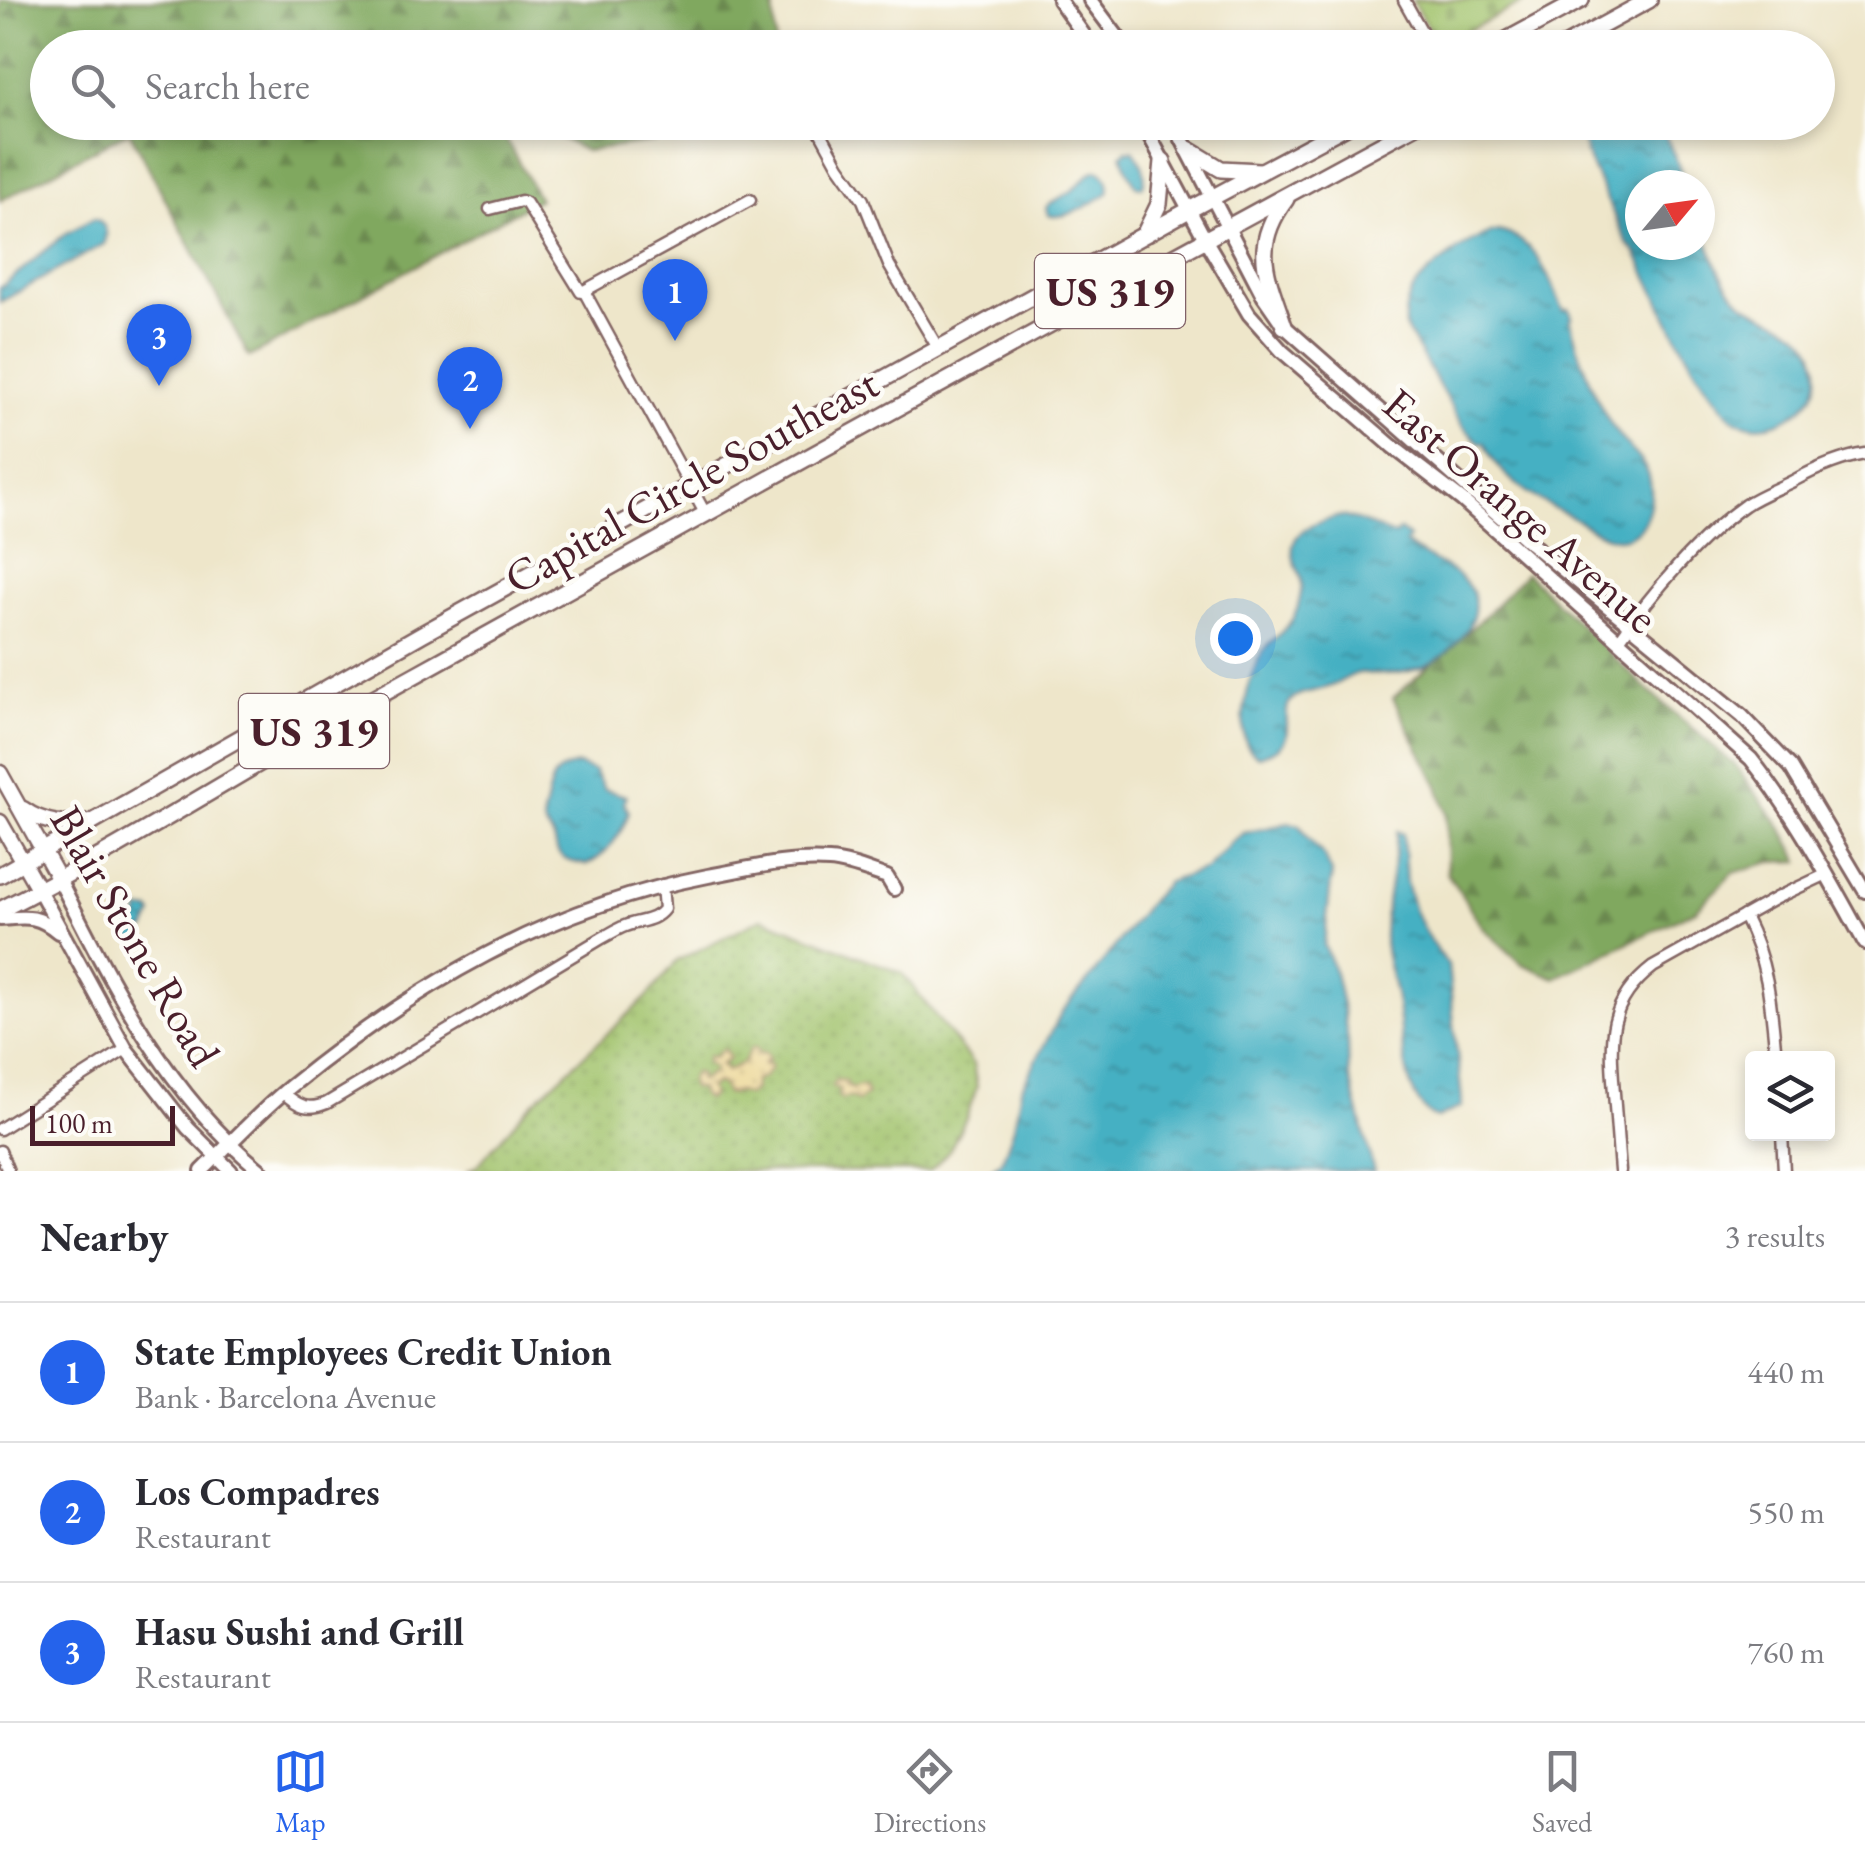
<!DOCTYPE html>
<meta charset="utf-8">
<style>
:root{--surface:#fff;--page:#f2f2f3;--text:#2b2b33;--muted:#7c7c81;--line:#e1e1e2;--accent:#2563eb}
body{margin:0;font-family:"EB Garamond",serif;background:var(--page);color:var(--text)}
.controls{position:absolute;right:30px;bottom:30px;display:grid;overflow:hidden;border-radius:10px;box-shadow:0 5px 15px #0003}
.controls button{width:90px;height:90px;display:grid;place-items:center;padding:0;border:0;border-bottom:2px solid var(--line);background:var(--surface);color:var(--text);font:50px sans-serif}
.compass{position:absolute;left:1625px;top:170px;width:90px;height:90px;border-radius:50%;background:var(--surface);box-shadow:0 5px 15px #0003;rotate:61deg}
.scale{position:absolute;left:30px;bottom:25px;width:145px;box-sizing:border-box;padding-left:10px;border:5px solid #4a1f2b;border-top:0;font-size:28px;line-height:35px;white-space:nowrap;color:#4a1f2b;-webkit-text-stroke:8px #fdfcf7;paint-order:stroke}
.you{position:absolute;left:1235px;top:638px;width:35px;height:35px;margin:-25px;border:8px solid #fff;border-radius:50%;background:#1a73e8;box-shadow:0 0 0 15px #1a73e833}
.badge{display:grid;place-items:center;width:65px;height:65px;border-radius:50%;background:var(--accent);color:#fff;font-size:32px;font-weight:700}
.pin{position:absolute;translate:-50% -82px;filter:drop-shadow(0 2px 5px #0008)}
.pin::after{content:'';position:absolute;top:52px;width:35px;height:30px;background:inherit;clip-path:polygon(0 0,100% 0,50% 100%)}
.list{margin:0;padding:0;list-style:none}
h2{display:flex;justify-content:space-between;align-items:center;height:130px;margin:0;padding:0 40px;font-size:42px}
h2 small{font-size:32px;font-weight:400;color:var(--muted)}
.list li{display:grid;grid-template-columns:65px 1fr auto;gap:30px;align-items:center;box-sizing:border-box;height:140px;padding:0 40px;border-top:2px solid var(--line)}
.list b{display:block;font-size:38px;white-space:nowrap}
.list p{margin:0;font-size:32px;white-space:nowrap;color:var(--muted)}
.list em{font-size:32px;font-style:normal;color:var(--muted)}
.icon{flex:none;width:55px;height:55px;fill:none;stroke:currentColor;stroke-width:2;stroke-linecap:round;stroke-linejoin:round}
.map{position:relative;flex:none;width:1865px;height:1171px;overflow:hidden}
.search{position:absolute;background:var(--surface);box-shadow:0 5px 15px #0003;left:30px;right:30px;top:30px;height:110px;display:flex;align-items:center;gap:25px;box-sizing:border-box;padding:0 35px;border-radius:55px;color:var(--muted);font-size:38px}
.sheet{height:550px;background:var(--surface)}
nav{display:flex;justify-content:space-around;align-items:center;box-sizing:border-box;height:140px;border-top:2px solid var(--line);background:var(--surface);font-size:28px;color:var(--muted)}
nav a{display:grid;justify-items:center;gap:5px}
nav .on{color:var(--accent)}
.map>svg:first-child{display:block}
.grass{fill:url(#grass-dots);stroke:#75704b;stroke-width:2.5}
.forest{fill:url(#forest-firs);stroke:#656445;stroke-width:2.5}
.sand{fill:url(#sand-dots);stroke:#9c7c64;stroke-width:2.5}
.cemetery{fill:url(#cemetery-stones);stroke:#75704b;stroke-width:2.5}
.water{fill:url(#water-ripples);stroke:#486877;stroke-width:2.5}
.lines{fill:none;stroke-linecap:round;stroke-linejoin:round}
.minor-casing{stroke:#836563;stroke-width:15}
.tertiary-casing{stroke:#836563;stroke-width:18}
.secondary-casing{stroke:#836563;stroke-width:19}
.primary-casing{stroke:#836563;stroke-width:20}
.minor{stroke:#fff;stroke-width:10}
.tertiary{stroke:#fff;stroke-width:12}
.secondary{stroke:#fff;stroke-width:14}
.primary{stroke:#fff;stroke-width:15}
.labels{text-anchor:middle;stroke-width:9;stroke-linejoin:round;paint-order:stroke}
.shield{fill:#fdfcf7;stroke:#806168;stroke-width:2.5}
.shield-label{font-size:42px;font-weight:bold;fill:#4a1f2b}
.street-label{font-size:45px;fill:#4a1f2b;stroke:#fdfcf7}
</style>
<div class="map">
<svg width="1865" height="1171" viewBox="0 0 1865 1171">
<defs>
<pattern id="grass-dots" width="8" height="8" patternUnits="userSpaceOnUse" patternTransform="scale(2.5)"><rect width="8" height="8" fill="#a0c26b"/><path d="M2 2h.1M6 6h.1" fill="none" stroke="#8ba65d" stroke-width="1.8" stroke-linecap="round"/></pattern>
<pattern id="forest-firs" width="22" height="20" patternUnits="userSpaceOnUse" patternTransform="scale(2.5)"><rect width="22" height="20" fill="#80a85f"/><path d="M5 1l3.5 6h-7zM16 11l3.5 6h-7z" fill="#6b884f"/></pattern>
<pattern id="sand-dots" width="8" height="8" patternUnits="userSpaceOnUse" patternTransform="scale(2.5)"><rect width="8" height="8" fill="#eeda9e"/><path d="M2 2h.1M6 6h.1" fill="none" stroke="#cebb88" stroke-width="1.8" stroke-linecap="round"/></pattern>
<pattern id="cemetery-stones" width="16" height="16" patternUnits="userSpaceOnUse" patternTransform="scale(2.5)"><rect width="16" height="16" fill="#a0c26b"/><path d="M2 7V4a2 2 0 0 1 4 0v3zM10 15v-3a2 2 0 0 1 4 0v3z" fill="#8ba65d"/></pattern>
<pattern id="water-ripples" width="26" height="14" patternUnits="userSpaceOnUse" patternTransform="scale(2.5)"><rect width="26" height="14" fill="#45b0c3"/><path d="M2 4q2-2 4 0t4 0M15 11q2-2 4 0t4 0" fill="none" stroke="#3c8f9f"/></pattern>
</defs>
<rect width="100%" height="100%" fill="#fdfcf7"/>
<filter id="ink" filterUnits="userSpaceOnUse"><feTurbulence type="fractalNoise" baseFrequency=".01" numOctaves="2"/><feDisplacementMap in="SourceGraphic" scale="20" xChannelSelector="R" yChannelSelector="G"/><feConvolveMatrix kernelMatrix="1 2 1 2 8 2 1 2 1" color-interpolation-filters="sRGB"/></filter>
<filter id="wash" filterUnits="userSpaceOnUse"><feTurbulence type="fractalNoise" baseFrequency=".0048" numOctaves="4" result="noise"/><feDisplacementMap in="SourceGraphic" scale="40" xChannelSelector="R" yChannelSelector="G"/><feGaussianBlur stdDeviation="2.25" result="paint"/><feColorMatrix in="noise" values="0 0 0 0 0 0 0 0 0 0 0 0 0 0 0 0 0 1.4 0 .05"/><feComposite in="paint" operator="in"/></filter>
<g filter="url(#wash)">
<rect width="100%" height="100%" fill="#eee6ca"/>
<!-- grass -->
<path class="grass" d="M762,918L902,973L973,1064L977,1087L966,1118L950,1149L930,1171H467L478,1165L526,1109L647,997L677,961Z"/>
<!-- forest -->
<g class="forest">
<path d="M0,0H773L776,47L48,48V122L497,123L539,199L249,357L129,131L0,201Z"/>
<path d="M550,123H691L654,142L585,151L559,137Z"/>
<path d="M1526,573L1649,691L1735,765L1782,828L1800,861L1771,862L1733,873L1696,910L1555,978L1522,964L1484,929L1447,873L1446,812L1438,786L1393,698L1484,617Z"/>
</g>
<!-- sand -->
<g class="sand">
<path d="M751,1048H756L759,1054L765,1053L769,1059L764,1063L770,1065V1069L762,1078L754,1081V1089L748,1095L738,1092L726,1094L722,1085L716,1083L709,1088L712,1095L708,1099L703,1097L699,1088H692L690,1081L694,1073L700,1074L699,1080L701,1081L714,1072L713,1067L706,1063L708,1056L714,1058L720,1051L725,1050L729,1058L720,1065L727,1071L744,1062Z"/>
<path d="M836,1080L846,1081L848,1087L853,1089L859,1086L865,1088L867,1095L858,1101L850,1097L842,1099L839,1097L840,1089L832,1086Z"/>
</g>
<!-- cemetery -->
<path class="cemetery" d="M1412,0H1528L1438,46Z"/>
<!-- water -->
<g class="water">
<path d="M1585,122L1660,123L1681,171L1684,185H1640V245H1700V218C1710,245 1716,273 1735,295C1760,323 1805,318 1816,359C1823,380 1815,399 1797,412C1778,425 1755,432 1733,418C1727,414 1722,406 1718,400C1685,362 1660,299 1636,253L1627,243L1586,154L1582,137Z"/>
<path d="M1127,150H1133C1141,160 1149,175 1142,187L1136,186L1127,170L1122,154Z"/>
<path d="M1097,170C1106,172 1111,184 1108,193C1092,203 1067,221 1048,215L1046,208L1048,205L1073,190L1090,173Z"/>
<path d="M94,218C104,221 110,234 104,244L0,302V288L65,234Z"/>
<path d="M1498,231C1537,238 1549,279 1564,311L1569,309L1572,317L1570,319C1578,353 1596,405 1617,433C1626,447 1644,460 1649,476C1655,499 1648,536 1619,538C1603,539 1584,523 1570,516C1537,501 1498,477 1484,443L1479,442L1463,427L1405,327C1404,314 1406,300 1414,289C1429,268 1472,237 1498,231Z"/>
<path d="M1340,516C1355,517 1379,530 1395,535L1400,530L1409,538L1405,543C1423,559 1455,566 1469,587C1490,618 1448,659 1420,668C1408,672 1394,674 1382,674C1374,675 1366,672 1359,673C1349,675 1340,683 1331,686C1321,690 1311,691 1301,694C1274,703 1297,731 1280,746C1275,751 1265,754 1259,756C1230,746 1248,679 1259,658C1270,636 1293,631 1299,602C1301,595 1302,586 1301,579C1298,567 1289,555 1294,542C1302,525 1325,521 1340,516Z"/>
<path d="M578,765L594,771L604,789L626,796L624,803L629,812C622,833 607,856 586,865C577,862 566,863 559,854C554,847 557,846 554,839C552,834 548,830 545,826C541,817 544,811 546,803C551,780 551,769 578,765Z"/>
<path d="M1289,823L1300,825L1308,838L1323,854L1332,873L1324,945L1335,973L1342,1005L1348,1041L1349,1075L1374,1171H989L1002,1161L1014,1127L1021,1089L1062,1012L1092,976L1148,903L1167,882L1206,869L1233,841L1244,833Z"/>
<path d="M1397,831L1403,834L1406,882L1414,911L1431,942L1448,965L1462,1101L1461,1107L1437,1118C1402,1106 1402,1031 1396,999C1393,979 1384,959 1384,938C1384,903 1395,866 1397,831Z"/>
<path d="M143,910L151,911L153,914L146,930H142L139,934L143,941L135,945L128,932L129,927L137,922L140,911Z"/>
</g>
</g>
<g filter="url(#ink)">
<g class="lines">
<defs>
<g id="minor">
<path d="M1404,0L1431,48"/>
<path d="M815,122L839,166L863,200L889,265L938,348"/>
<path d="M490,209L521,201L526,203L581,292"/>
<path d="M705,513L584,291L750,200"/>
<path d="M1619,640C1652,593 1698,538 1745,505C1760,495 1777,489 1793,481C1815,469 1840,458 1865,454"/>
<path d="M1744,916C1769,965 1771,1004 1776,1058"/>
<path d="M284,1093C298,1106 308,1111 327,1103L602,938C610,934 617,929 625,926C640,920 654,922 664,909L662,885"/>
<path d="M0,1129L126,1049"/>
<path d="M1782,1134L1784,1171"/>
<path d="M0,1151L8,1171"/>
<path d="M1620,1171C1618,1145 1616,1119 1614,1093C1610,1039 1606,1003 1653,967L1776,898L1827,874"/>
</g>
<g id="tertiary">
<path d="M1059,0L1093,48"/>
<path d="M1090,0L1126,48"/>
<path d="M1142,122L1205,239L1249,314L1282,351L1392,446L1462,500L1751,759C1796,816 1830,880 1865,943"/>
<path d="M1173,122L1264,297L1284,326L1529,542L1742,716L1791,767L1865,891"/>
<path d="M59,879C112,985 168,1095 261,1171"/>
<path d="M39,890L126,1049L188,1128L231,1171"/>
<path d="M0,919C26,917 37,914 58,932"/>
<path d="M202,1171C231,1143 259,1112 290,1087C415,985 548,907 708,876C747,869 788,858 829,861C848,862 869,871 887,877L894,889"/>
</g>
<g id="secondary">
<path d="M0,773L59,879"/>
<path d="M23,809C45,825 67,825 93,822"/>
<path d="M0,822L39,890"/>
</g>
<g id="primary">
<path d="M1492,48L1581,0"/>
<path d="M1561,48L1649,0"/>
<path d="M1188,149L1221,169L1260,171"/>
<path d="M1145,233L1159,204L1163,161"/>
<path d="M1284,326C1267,275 1250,247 1286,199"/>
<path d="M0,875L422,634L1189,210L1354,122"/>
<path d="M0,910C117,851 227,780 341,716C700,517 1060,317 1422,122"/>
</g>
</defs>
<!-- minor casing -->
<use href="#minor" class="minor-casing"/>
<!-- tertiary casing -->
<use href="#tertiary" class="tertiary-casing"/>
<!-- secondary casing -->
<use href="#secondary" class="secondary-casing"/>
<!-- primary casing -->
<use href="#primary" class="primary-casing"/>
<!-- minor -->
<use href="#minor" class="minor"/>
<!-- tertiary -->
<use href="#tertiary" class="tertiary"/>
<!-- secondary -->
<use href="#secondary" class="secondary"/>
<!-- primary -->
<use href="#primary" class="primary"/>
</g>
</g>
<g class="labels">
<!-- shield labels -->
<g class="shield">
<rect x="1035" y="254" width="150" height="74" rx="8"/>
<rect x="239" y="694" width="150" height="74" rx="8"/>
</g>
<g class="shield-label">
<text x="1110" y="306">US 319</text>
<text x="314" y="746">US 319</text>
</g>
<!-- street labels -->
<g class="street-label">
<text transform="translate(691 480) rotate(-29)" y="16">Capital Circle Southeast</text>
<text transform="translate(1521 510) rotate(41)" y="16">East Orange Avenue</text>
<text transform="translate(136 936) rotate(60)" y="16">Blair Stone Road</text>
</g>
</g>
</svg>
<div class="controls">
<button><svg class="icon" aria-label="layers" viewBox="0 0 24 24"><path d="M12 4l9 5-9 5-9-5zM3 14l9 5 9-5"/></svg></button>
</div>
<svg class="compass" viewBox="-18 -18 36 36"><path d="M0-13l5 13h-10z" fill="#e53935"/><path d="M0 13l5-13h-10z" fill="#7c7c81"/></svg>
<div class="scale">100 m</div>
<div class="you"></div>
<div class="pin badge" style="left:675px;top:341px">1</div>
<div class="pin badge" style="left:470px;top:429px">2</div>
<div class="pin badge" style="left:159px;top:386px">3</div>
<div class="search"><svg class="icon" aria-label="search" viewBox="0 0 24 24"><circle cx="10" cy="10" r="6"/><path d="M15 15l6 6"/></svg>Search here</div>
</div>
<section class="sheet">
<h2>Nearby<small>3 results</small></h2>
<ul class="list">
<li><span class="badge">1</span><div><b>State Employees Credit Union</b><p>Bank · Barcelona Avenue</p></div><em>440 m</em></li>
<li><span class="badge">2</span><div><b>Los Compadres</b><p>Restaurant</p></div><em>550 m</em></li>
<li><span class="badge">3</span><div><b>Hasu Sushi and Grill</b><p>Restaurant</p></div><em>760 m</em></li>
</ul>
</section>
<nav>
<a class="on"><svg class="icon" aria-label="map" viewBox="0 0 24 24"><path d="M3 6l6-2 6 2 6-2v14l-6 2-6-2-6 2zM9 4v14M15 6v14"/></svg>Map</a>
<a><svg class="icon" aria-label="directions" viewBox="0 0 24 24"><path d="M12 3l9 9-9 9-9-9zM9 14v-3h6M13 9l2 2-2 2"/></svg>Directions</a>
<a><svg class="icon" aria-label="saved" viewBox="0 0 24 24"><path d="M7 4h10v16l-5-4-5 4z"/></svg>Saved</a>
</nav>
